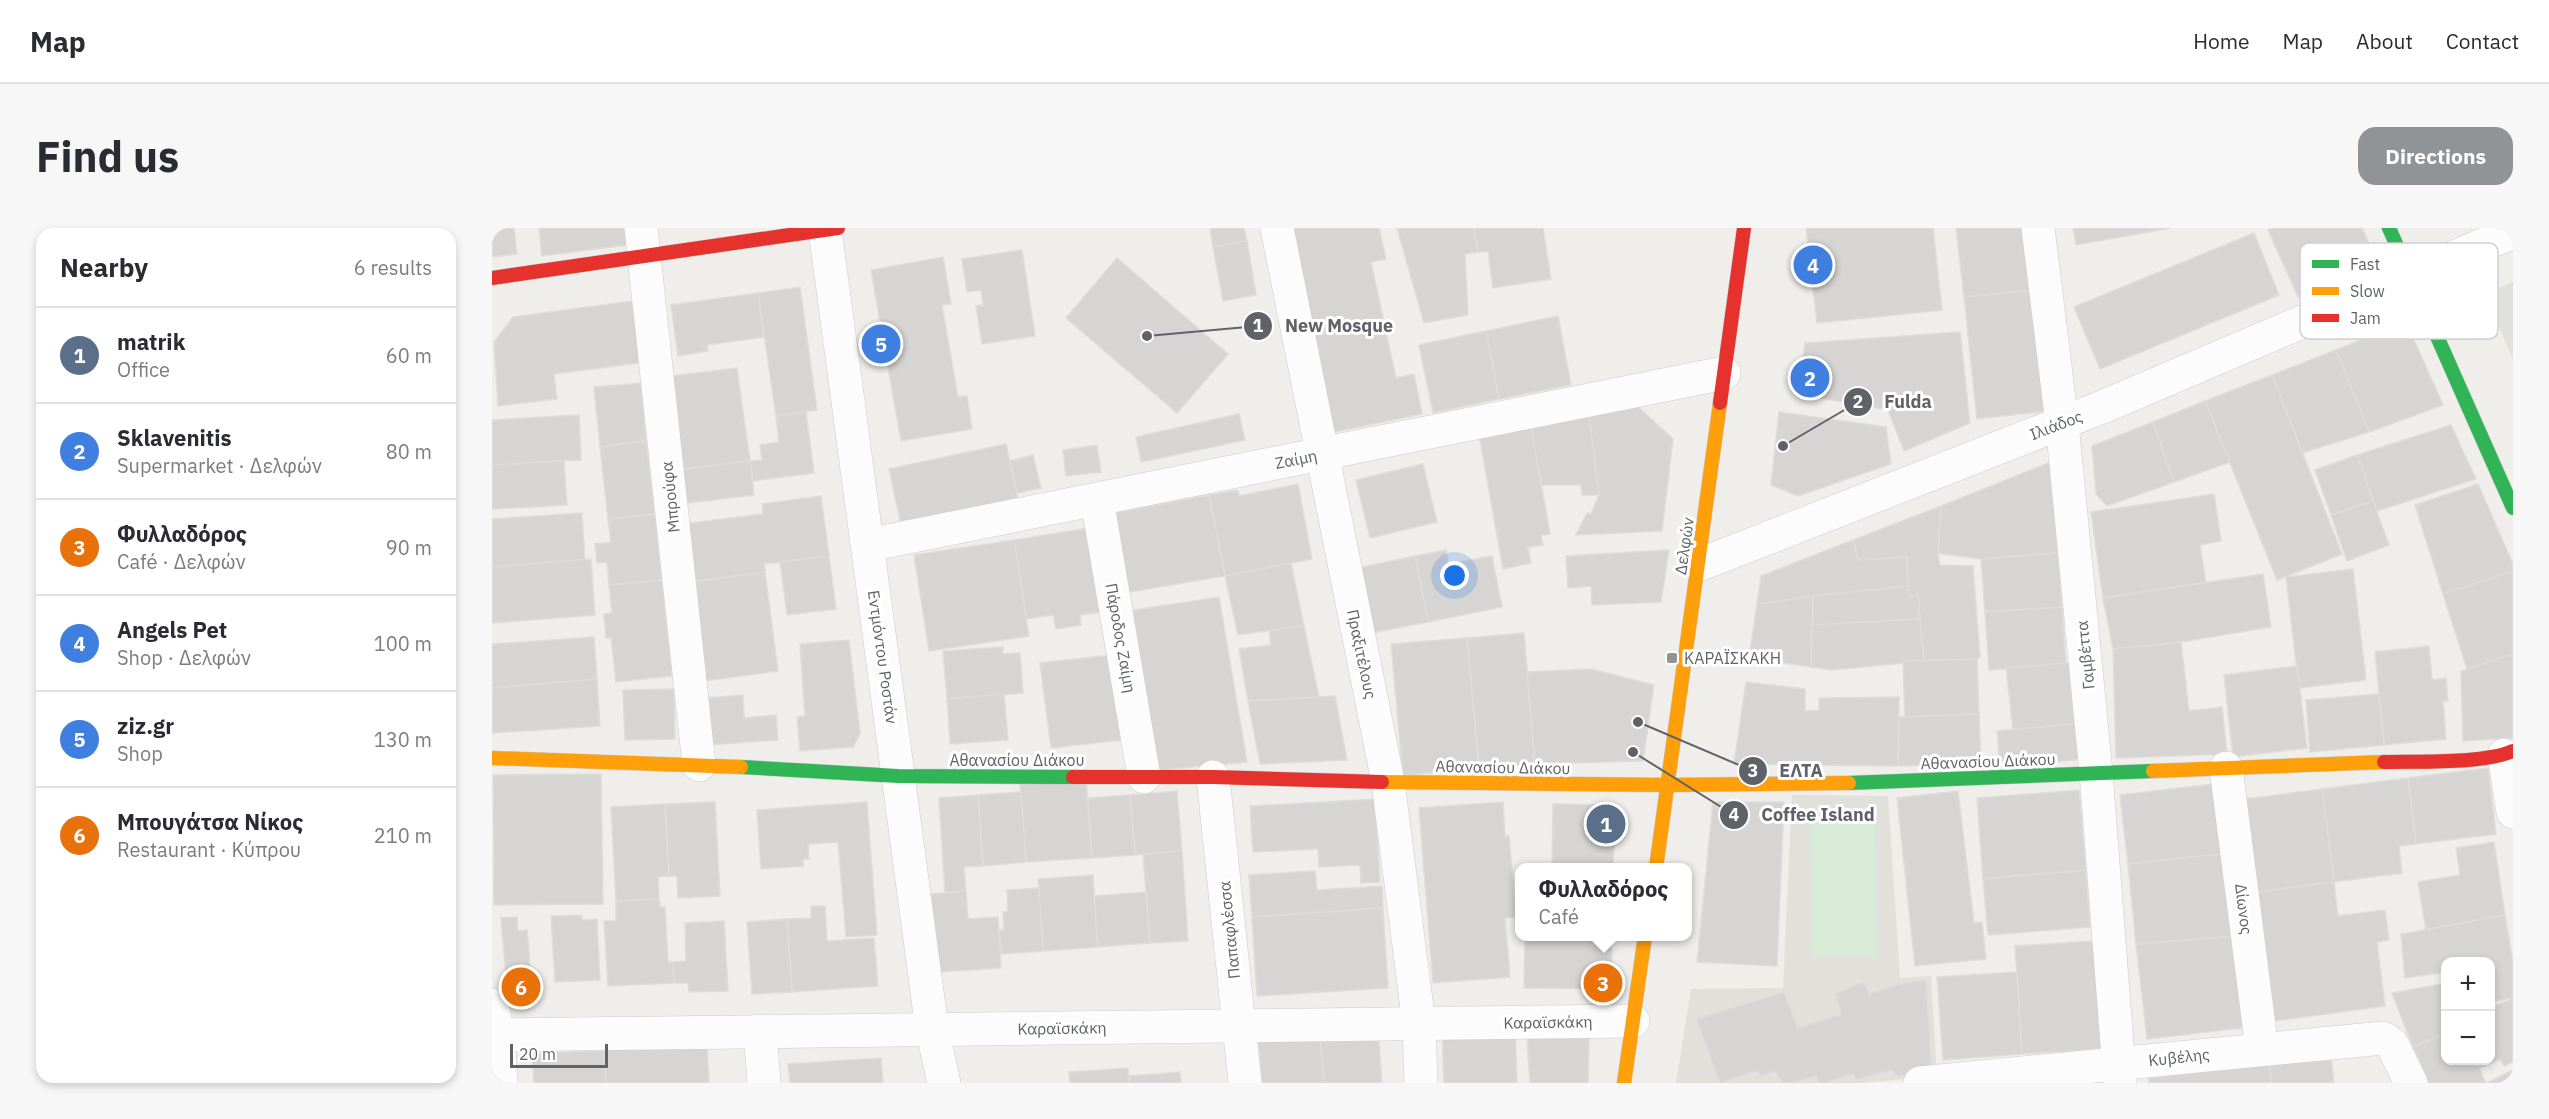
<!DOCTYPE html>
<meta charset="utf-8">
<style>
:root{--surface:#fff;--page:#f7f7f7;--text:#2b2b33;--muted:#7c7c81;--line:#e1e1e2;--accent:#919496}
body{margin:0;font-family:"IBM Plex Sans",sans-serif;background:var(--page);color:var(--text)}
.controls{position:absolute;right:18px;bottom:18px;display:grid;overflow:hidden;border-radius:12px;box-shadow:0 3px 9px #0003}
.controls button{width:54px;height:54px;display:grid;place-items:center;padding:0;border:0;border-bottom:2px solid var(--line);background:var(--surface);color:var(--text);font:30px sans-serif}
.scale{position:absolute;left:18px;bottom:15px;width:98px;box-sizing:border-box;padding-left:6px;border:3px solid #5f6368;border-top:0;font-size:16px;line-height:21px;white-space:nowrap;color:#5f6368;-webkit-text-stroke:4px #fff;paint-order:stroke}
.you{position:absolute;left:963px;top:348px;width:21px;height:21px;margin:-15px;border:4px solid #fff;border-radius:50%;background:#1a73e8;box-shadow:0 0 0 9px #1a73e833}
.badge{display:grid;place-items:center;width:39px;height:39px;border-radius:50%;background:var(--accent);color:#fff;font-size:20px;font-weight:700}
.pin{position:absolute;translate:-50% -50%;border:3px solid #fff;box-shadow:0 2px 6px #0006}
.popup{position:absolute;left:1023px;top:635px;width:177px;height:78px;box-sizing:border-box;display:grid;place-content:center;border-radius:12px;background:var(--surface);filter:drop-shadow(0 2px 4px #0005);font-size:20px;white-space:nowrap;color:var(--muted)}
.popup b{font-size:22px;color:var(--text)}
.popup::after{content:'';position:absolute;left:50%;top:100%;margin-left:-12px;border:12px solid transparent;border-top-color:var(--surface)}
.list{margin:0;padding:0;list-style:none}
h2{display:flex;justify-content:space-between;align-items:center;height:78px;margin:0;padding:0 24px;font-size:26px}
h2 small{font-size:20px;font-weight:400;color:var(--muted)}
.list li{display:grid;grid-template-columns:39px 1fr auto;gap:18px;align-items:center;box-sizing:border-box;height:96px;padding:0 24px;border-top:2px solid var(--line)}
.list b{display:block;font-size:22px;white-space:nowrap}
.list p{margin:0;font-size:20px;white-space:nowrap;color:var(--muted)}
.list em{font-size:20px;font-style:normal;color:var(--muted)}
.map{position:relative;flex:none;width:2021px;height:855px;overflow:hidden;border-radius:18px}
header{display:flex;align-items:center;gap:36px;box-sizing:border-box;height:84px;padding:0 30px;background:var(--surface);border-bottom:2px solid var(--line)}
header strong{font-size:28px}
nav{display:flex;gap:33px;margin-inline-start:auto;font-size:21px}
.intro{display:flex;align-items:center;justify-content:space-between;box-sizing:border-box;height:144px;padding:0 36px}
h1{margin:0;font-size:42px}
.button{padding:15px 27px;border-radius:18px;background:var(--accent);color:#fff;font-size:21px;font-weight:700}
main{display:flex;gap:36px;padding:0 36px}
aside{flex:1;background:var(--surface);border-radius:18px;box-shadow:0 3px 9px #0003}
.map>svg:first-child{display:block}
.education{fill:#e2e0da}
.green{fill:#d8ebd6}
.building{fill:#d6d5d3;stroke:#deddd9;stroke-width:1.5}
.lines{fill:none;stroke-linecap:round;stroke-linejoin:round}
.street-casing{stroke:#cbcccc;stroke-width:34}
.fast-casing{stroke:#cacacb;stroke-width:15}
.slow-casing{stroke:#cacacb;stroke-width:15}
.jam-casing{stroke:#cacacb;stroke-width:15}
.street{stroke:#fdfcfc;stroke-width:33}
.fast{stroke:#30b455;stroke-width:14}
.slow{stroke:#ff9f0a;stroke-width:14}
.jam{stroke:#e5322d;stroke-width:14}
.poi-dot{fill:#919496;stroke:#fff;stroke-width:2}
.labels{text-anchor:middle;stroke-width:6;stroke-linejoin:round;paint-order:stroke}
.street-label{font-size:16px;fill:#5f6368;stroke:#fff}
.poi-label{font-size:16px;fill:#5f6368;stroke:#fff;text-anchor:start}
.key{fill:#fff;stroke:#cfd0d2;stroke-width:1.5}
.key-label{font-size:16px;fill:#5f6368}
.leader{fill:none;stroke:#5f6368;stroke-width:2}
.callout-dot{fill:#5f6368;stroke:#fff;stroke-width:2}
.mark-label{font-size:18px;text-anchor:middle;font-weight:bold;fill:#fff}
.callout-label{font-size:18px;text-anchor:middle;font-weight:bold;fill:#5f6368;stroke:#fff;stroke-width:6;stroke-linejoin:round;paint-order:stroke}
</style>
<header>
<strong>Map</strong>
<nav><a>Home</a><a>Map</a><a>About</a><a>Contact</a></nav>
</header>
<div class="intro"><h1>Find us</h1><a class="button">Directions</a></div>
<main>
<aside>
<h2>Nearby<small>6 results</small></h2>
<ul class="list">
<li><span class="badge" style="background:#5c6f8a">1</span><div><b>matrik</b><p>Office</p></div><em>60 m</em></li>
<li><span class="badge" style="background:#3f7fe0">2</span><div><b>Sklavenitis</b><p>Supermarket · Δελφών</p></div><em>80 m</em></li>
<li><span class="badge" style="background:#e8710a">3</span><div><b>Φυλλαδόρος</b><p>Café · Δελφών</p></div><em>90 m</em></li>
<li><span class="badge" style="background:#3f7fe0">4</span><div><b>Angels Pet</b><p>Shop · Δελφών</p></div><em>100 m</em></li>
<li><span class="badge" style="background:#3f7fe0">5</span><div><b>ziz.gr</b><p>Shop</p></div><em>130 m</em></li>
<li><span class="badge" style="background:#e8710a">6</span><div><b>Μπουγάτσα Νίκος</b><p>Restaurant · Κύπρου</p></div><em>210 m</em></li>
</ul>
</aside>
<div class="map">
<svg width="2021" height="855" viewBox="0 0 2021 855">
<rect width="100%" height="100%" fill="#efeeea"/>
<!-- education -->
<g class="education">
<path d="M2021,54V131L1993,66Z"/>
<path d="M1300,567L1396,568L1408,750L1439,748L1445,848L1369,855H1184L1199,761L1291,760Z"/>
</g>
<!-- green -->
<path class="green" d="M1383,595L1385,727L1320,728L1318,596Z"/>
<!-- building -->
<g class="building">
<path d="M0,0H22L25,26L0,29Z"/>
<path d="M47,0H140L142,16L50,28Z"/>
<path d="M718,0H752L755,13L721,19Z"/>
<path d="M789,0H887L894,31L879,34L904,150L922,146L930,186L828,207Z"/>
<path d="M905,0H982L986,24L973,26L976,87L932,95Z"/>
<path d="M982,0H1051L1059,51L1001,60L996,23L986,24Z"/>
<path d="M1314,0H1441L1450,82L1325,95Z"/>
<path d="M1464,0H1534L1541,62L1472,69Z"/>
<path d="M1581,0H1679L1584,17Z"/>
<path d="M1782,0H1870L1886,35L1806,69L1776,2Z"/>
<path d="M1762,5L1787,67L1608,141L1582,79Z"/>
<path d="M755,13L764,67L731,73L721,19Z"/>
<path d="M530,22L543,108L490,116L484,78L491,77L489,62L475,64L470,31Z"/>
<path d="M451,29L459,76L450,77L466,169L475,168L480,201L409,213L379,42Z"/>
<path d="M625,30L736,126L685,185L574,90Z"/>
<path d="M308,59L325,182L284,188L266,65Z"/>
<path d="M1541,62L1554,183L1485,191L1472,69Z"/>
<path d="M266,65L272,109L215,117L216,123L186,128L179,77Z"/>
<path d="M147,72L154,134L62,146L65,171L6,178L2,114L21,89Z"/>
<path d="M1066,88L1079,157L1007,171L994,103Z"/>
<path d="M1914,94L1951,177L1877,204L1844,122Z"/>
<path d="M994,103L1007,171L941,185L927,117Z"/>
<path d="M1468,104L1478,195L1412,223L1396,182L1306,166L1313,115Z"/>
<path d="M1844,122L1877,204L1810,225L1780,147Z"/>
<path d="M245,140L258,233L184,242L172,149Z"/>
<path d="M1780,147L1850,326L1785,352L1713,173Z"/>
<path d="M149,155L154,213L108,219L102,159Z"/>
<path d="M1140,173L1181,211L1170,303L1084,307L1095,285L1099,286L1107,267L1096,179Z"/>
<path d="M1713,173L1738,234L1682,254L1661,194Z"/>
<path d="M1096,179L1107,267H1090L1089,257H1049L1038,192Z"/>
<path d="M314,184L322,245L261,253L258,233L270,232L268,217L287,214L284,188Z"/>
<path d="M1287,184L1394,199L1399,236L1306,268L1279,257Z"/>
<path d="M747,186L753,212L649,234L644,209Z"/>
<path d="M87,187L89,232L0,237V192Z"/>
<path d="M1038,192L1058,306L1049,307L1051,317L1036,319L1039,335L1011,341L986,201Z"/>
<path d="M1661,194L1682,254L1615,278L1604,266L1600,218Z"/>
<path d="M1959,197L1984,251L1885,283L1865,227Z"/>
<path d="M154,213L163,286L116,291L108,219Z"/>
<path d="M514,216L526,272L409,297L397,241Z"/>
<path d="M605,217L609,244L574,248L571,222Z"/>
<path d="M541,227L549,260L525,265L518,233Z"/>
<path d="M1865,227L1881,273L1839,287L1823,242Z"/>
<path d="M72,233L75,277L0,281V237Z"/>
<path d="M258,233L262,267L188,276L184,242Z"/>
<path d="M1559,234L1566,325L1489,331L1446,325L1449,278Z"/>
<path d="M931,236L945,294L878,310L864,252Z"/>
<path d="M806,256L820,331L733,348L717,267L746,262L747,268Z"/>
<path d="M1986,256L2021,336V343L1951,366L1923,277Z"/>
<path d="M1722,266L1729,313L1708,317L1714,355L1611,370L1599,284Z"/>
<path d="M717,267L733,348L632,365L618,286Z"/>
<path d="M329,268L337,328L272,336L273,344L199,354L191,296L271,286L270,276Z"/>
<path d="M1881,273L1897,317L1855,333L1839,287Z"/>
<path d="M1449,278L1446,325L1448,337L1481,338L1488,429L1485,431L1432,433L1426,367L1417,368L1415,329L1366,332L1361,312Z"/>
<path d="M90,285L93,332L0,339V291Z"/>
<path d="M163,286L170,352L117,357L115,334L105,335L103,316L119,314L116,291Z"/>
<path d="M602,299L615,383L588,387L589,397L564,401L561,387L534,391L522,312Z"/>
<path d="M522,312L537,408L437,423L422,327Z"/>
<path d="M1361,312L1366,332L1415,329L1416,358L1265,376L1269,348Z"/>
<path d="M954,322L956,336L1000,328L1010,379L936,394L923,328Z"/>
<path d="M1177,322L1169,374L1100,377L1099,358L1076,360L1074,328Z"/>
<path d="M1566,325L1570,379L1493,384L1489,331Z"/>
<path d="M337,328L344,381L295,387L288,334Z"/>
<path d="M923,328L936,394L874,406L861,341Z"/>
<path d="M99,331L103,387L0,395V339Z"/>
<path d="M799,335L812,398L746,407L733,348Z"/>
<path d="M1861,341L1874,452L1807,460L1794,349Z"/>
<path d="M2021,343V426L1975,441L1951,366Z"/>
<path d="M273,344L286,443L212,453L199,354Z"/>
<path d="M1771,346L1779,399L1689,414L1621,421L1611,370Z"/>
<path d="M170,352L180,448L124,454L119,409L114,410L112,386L120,385L117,357Z"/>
<path d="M1416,358L1417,368L1426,367L1428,391L1320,397L1321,368Z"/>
<path d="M1321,368L1319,439L1257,430L1265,376Z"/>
<path d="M727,369L755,534L656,543L630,384Z"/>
<path d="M1570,379L1574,436L1497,442L1493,384Z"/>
<path d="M1428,391L1432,433L1340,442L1319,439L1320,397Z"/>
<path d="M812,398L827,469L756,473L747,421L779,417L777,402Z"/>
<path d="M1032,405L1043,536L987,541L975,410Z"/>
<path d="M102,409L105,451L0,460V416Z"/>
<path d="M975,410L987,541L911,547L899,416Z"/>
<path d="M357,412L368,505L361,519L308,523L305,489L313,488L308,416Z"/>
<path d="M1689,414L1697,483L1730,479L1735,526L1624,530L1621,421Z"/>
<path d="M1937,418L1940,452L1954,450L1956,473H1951L1954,511L1892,517L1883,424Z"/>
<path d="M511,419V426L528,425L531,465L455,471L451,423Z"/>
<path d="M2021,426V510L1971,513L1969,443Z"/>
<path d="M619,427L629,512L559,520L548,435Z"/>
<path d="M1485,431L1487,486L1413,489L1411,433Z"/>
<path d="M1583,434L1589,495L1521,502L1514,440Z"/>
<path d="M1805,438L1815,520L1741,529L1732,447Z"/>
<path d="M1099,441L1162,457L1151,533L1043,536L1035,444Z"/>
<path d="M105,451L108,498L0,505V460Z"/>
<path d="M1254,454L1313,461V483L1327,482V470L1407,469L1406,538L1242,536Z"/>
<path d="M182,461L183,511L133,512L131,462Z"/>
<path d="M512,466L516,512L458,516L455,471Z"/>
<path d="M1887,466L1892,517L1818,524L1814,472Z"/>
<path d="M251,467L252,490L284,487L286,512L217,517L214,470Z"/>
<path d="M843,468L855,532L768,536L756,473Z"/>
<path d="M1487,486L1489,536L1406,538L1407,489Z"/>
<path d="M1589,495L1593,531L1508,539L1505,503Z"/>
<path d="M1996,540L2004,606L1924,616L1916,550Z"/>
<path d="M109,546L111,676L2,677L1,547Z"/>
<path d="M1916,550L1924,616L1907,618L1910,645L1842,654L1830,561Z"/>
<path d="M594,551L600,630L534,634L528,556Z"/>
<path d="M1730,555L1738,625L1636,636L1628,567Z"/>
<path d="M1830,561L1842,654L1758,665L1746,572Z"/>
<path d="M1587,562L1594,642L1491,651L1485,570Z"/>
<path d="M685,563L690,623L643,627L638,567Z"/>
<path d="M1466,563L1482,695L1490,694L1494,731L1423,738L1405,570Z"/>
<path d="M529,564L534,634L491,638L486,567Z"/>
<path d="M486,567L491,638L472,639L474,663L453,665L447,570Z"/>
<path d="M638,567L643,627L600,630L596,570Z"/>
<path d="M883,571L888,654L869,655L868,637L827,639L826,621L761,624L758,578Z"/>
<path d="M223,574L228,668L186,670L185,648H177L173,576Z"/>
<path d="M375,574L385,707L354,709L346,614L316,616L317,631H311V638L269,641L265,582Z"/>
<path d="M1011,574L1013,608H1017L1024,689L1013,690L1018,749L941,755L927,580Z"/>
<path d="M1221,574H1292L1285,738L1205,734Z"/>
<path d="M173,576L177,648L166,649L167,671L124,673L119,579Z"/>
<path d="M1061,576L1123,577L1121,640H1060Z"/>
<path d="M2002,614L2013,687L1934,702L1926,654L1968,647L1964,620Z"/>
<path d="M690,623L696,713L658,715L651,626Z"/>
<path d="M1738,625L1747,708L1644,716L1636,636Z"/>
<path d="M1594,642L1598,699L1496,707L1491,651Z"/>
<path d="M823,643L825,662L890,658L891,680L760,689L757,647Z"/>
<path d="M601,647L606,719L551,723L546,651Z"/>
<path d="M1842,654L1846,688L1893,682L1897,712L1885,714L1893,778L1775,794L1758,665Z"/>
<path d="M547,660L551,723L509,726L507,702H512L511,684L516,683L515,662Z"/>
<path d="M474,663L476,691L506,689L509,740L445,744L439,666Z"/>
<path d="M654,664L658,715L606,719L602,668Z"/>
<path d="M167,671L168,679H173L176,734H181L182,755L116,758L112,693H124V673Z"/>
<path d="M319,678H333L335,713L382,710L386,758L300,764L295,691L319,690Z"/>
<path d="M891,680L896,760L765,768L760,689Z"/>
<path d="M90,687V692L105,691L108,752L63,754L59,688Z"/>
<path d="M2013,687L2021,734V770L1998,774V734H1954V744L1913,750L1909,706Z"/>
<path d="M25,689L26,703L35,702L41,771L16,773L9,690Z"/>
<path d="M295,691L300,764L260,766L255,694Z"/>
<path d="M232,693L236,763L197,764L196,755H182L181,734L194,733L193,695Z"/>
<path d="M1033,708H1120L1119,761L1032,760Z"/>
<path d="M1747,708L1757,799L1655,811L1644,716Z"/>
<path d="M1602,713L1609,821L1530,826L1523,718Z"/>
<path d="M1525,744L1530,826L1451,832L1445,749Z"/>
<path d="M1434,752L1440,843L1405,848L1399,842L1364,852L1361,846L1332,855H1328L1324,848L1301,855H1290L1283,843L1270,848L1263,843L1228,855L1204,791L1292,764L1306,800L1349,786L1343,766L1372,754L1377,766L1408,756Z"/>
<path d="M1949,756L1954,767V805L1921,819L1900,765Z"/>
<path d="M2021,771V834L2012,838L2008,831L1986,841L1983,832H1998V779Z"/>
<path d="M1023,798L1025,855H952L950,801Z"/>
<path d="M886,802L890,855H832L828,807Z"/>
<path d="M1954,805V832H1983L1994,855H1937L1921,819Z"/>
<path d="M828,807L832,855H770L766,812Z"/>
<path d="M1035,809L1097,810L1096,855H1038Z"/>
<path d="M215,818L217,855H114L112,822Z"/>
<path d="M112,822L114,855H42L40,826Z"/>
<path d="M389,830L391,855H298L296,836Z"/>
<path d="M1839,830L1842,855H1780L1777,837Z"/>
<path d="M1777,837L1780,855H1657V850Z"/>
<path d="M636,840L637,855H578L577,844Z"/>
<path d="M2021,842V855H1995Z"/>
<path d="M688,844L689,855H637V848Z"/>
</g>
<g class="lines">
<defs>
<g id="street">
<path d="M149,0L207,537"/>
<path d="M785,0L896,554L927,796L929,855"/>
<path d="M1546,0L1570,195L1604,545L1628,855"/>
<path d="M333,2L440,801L452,855"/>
<path d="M605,271L652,549"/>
<path d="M376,317L1232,145"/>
<path d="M1207,337L1608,180L2021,4"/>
<path d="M2012,527L2021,584"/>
<path d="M1734,540L1770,821"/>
<path d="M721,549L753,855"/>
<path d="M0,777L6,807L9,855"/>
<path d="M268,803L272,855"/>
<path d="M0,807L1141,793"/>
<path d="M1428,855L1891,810L1900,816L1919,855"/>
</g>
<g id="fast">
<path d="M1897,0L2021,280"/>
<path d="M249,539L406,548L581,549"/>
<path d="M1357,555L1661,543"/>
</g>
<g id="slow">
<path d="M0,530L249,539"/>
<path d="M1661,543L1892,534"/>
<path d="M890,554L1177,557L1357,555"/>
<path d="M1164,640L1228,175"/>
<path d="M1132,855L1153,708"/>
</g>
<g id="jam">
<path d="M0,50L346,0"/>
<path d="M1228,175L1252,0"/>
<path d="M1892,534C1926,533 1992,536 2021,523"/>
<path d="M581,549H721L890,554"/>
</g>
</defs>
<!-- street casing -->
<use href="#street" class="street-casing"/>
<!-- fast casing -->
<use href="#fast" class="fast-casing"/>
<!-- slow casing -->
<use href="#slow" class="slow-casing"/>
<!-- jam casing -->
<use href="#jam" class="jam-casing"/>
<!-- street -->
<use href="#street" class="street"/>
<!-- fast -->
<use href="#fast" class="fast"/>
<!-- slow -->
<use href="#slow" class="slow"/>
<!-- jam -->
<use href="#jam" class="jam"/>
</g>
<!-- markers -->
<rect class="poi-dot" x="1174" y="424" width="12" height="12" rx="3"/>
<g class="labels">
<!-- street labels -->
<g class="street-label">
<text transform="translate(1564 197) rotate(-21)" y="6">Ιλιάδος</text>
<text transform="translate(804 231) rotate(-11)" y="6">Ζαίμη</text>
<text transform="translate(178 269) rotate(-96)" y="6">Μπρούφα</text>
<text transform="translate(1192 318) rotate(-82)" y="6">Δελφών</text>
<text transform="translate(629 410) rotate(80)" y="6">Πάροδος Ζαίμη</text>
<text transform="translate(870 426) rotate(78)" y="6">Πραξιτέλους</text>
<text transform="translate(1593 427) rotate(-96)" y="6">Γαμβέττα</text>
<text transform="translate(391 429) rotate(82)" y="6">Εντμόντου Ροστάν</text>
<text x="525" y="538">Αθανασίου Διάκου</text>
<text transform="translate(1496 533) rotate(-2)" y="6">Αθανασίου Διάκου</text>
<text transform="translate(1011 539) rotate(1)" y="6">Αθανασίου Διάκου</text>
<text transform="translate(1752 681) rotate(83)" y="6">Δίωνος</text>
<text transform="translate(737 702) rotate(-96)" y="6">Παπαφλέσσα</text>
<text transform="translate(1056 794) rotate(-1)" y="6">Καραϊσκάκη</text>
<text transform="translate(570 800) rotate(-1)" y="6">Καραϊσκάκη</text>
<text transform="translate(1687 829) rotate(-6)" y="6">Κυβέλης</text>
</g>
<!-- poi labels -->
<g class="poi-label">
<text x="1192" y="436">ΚΑΡΑΪΣΚΑΚΗ</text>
</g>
</g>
<!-- legend -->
<rect x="1808" y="15" width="198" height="96" rx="9" class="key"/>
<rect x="1820" y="32" width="27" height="8" fill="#30b455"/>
<rect x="1820" y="59" width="27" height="8" fill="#ff9f0a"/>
<rect x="1820" y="86" width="27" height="8" fill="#e5322d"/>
<g class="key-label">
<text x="1858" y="42">Fast</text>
<text x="1858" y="69">Slow</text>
<text x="1858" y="96">Jam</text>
</g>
<!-- callouts -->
<path class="leader" d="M655 108L766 98M1291 218L1366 174M1146 494L1261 543M1141 524L1242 587"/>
<g class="callout-dot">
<circle cx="655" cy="108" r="6"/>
<circle cx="1291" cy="218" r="6"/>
<circle cx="1146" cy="494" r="6"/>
<circle cx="1141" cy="524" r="6"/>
<circle cx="766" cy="98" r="15"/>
<circle cx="1366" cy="174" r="15"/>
<circle cx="1261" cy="543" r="15"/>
<circle cx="1242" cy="587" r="15"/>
</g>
<g class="mark-label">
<text x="766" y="104">1</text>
<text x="1366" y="180">2</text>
<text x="1261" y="549">3</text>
<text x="1242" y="593">4</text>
</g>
<g class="callout-label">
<text x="847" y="104">New Mosque</text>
<text x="1416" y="180">Fulda</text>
<text x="1309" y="549">ΕΛΤΑ</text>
<text x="1326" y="593">Coffee Island</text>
</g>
</svg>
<div class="controls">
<button>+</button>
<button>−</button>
</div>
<div class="scale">20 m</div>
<div class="you"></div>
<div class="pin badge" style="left:1114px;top:596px;background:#5c6f8a">1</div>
<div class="pin badge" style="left:1318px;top:150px;background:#3f7fe0">2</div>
<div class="pin badge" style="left:1111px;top:755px;background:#e8710a">3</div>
<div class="popup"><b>Φυλλαδόρος</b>Café</div>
<div class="pin badge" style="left:1321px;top:37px;background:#3f7fe0">4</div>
<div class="pin badge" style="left:389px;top:116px;background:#3f7fe0">5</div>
<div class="pin badge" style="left:29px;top:759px;background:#e8710a">6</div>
</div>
</main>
